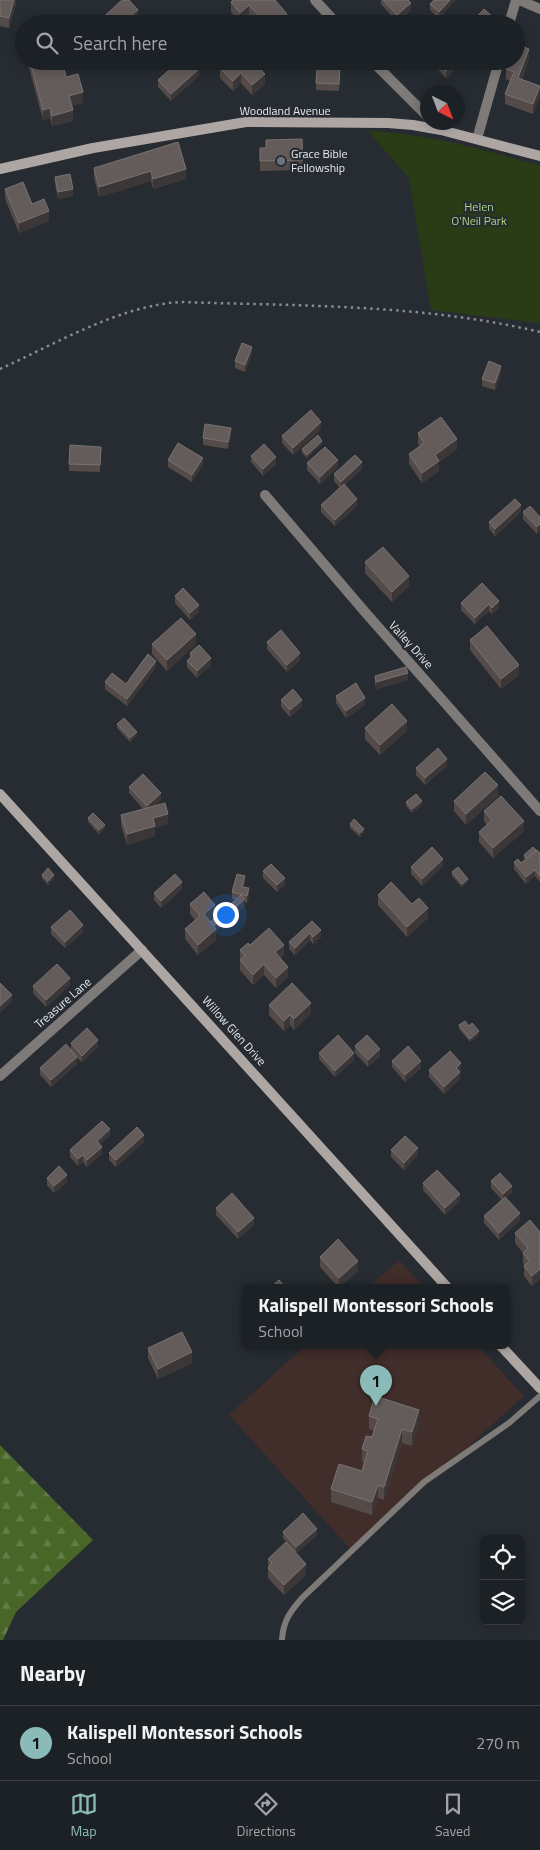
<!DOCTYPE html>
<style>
:root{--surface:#1c2126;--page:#25292e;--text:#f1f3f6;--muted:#a0a3a7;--line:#3a3e43;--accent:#8bbbb9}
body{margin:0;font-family:"Titillium Web",sans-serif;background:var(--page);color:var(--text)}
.controls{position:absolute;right:15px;bottom:15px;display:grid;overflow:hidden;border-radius:8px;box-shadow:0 2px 12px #0003}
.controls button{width:45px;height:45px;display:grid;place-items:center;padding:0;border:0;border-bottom:1px solid var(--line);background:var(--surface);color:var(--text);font:25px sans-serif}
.compass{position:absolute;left:420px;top:85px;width:45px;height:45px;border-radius:50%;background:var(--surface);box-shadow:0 2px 12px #0003;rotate:138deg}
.you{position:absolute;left:225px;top:914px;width:18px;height:18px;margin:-12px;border:4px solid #fff;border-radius:50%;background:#1a73e8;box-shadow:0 0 0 8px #1a73e833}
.badge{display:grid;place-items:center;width:32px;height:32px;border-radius:50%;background:var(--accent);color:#111;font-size:16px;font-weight:700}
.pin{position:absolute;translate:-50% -41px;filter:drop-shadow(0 1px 2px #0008)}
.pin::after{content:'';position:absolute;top:26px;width:18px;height:15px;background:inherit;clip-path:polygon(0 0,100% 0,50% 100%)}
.popup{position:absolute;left:242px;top:1284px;width:268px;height:65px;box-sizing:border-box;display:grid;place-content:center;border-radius:8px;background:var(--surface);filter:drop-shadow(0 1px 4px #0005);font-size:16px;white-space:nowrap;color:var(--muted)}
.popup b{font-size:19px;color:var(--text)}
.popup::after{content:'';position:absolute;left:50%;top:100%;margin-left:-10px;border:10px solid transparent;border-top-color:var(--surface)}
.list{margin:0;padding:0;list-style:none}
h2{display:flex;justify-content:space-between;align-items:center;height:65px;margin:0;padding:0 20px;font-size:21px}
h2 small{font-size:16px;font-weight:400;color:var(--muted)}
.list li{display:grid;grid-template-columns:32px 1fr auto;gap:15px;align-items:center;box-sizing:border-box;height:75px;padding:0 20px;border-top:1px solid var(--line)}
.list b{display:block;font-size:19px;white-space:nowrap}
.list p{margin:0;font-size:16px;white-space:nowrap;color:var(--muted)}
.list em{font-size:16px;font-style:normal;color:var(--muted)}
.icon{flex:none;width:28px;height:28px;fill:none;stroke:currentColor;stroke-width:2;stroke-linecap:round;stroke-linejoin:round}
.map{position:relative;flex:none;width:540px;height:1640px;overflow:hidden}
.search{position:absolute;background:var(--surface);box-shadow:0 2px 12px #0003;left:15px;right:15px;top:15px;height:55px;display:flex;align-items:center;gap:12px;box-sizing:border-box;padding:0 18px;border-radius:28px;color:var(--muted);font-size:19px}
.sheet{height:140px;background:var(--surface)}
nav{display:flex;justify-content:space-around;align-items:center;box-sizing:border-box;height:70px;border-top:1px solid var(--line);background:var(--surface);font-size:14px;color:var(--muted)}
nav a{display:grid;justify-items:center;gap:2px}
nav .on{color:var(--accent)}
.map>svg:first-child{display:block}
.education{fill:#412d2a}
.forest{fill:url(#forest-firs)}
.green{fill:#2a3c16}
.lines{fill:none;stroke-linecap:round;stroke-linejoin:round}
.path{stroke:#888d92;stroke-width:2.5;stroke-dasharray:2.5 4;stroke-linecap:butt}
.lane{stroke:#7e7a78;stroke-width:6}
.street{stroke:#7e7a78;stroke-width:10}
.secondary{stroke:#aea6a3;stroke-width:10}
.wall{fill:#544b48}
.shaded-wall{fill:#3b3738}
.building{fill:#645c5a;stroke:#787271}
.worship-dot{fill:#6b7280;stroke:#262c32;stroke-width:2}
.labels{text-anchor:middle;stroke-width:4.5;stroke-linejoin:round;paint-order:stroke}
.street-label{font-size:12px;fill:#e5e9ed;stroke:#262c32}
.poi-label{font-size:12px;fill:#e5e9ed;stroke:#262c32;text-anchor:start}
.park-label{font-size:12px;fill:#aad57e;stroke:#262c32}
</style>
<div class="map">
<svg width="540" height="1640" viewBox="0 0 540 1640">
<defs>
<pattern id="forest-firs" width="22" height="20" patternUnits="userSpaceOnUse" patternTransform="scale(1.25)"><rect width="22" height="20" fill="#496629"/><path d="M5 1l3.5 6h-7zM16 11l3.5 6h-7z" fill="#637c48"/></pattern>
</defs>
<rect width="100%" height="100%" fill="#262c32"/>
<!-- education -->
<g class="education">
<path d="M399,1260L424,1287H369Z"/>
<path d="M306,1345H477L524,1396L353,1552L229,1415Z"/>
</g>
<!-- forest -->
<path class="forest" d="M0,1445L93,1540L16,1612L3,1640H0Z"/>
<!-- green -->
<path class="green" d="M368,131C430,134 481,149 540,166V323L431,310L409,178Z"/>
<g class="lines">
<!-- path -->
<path class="path" d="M0,369C55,344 121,305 181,302C301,306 423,304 540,332"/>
<!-- lane -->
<path class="lane" d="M282,1640C283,1621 290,1612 302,1598L424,1482L509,1423L540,1396"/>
<!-- street -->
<g class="street">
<path d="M315,0L337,24"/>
<path d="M519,0L540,9"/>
<path d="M509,24L516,0"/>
<path d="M372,61L428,117"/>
<path d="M477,139L499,61"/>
<path d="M265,495L365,612L540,811"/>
<path d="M0,1076L142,950"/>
</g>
<!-- secondary -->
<g class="secondary">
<path d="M0,169L93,148L246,122L388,123L413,125L441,130L540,156"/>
<path d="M0,794L447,1287"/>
<path d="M500,1345L540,1388"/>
</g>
</g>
<!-- wall -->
<g class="wall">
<path d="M0,0H16V4L9,28L0,26Z"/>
<path d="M233,0L287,14V24H256L249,15L240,23L231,12V2Z"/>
<path d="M381,0H408L411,10L397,22L381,4Z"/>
<path d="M455,0L439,19L430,10V4Z"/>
<path d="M529,59L522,79L540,96L533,114L505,104V94L510,81L506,79V69Z"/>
<path d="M29,61H62L66,77L83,103L71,106L73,121L52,126L50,118L43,120L29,68Z"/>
<path d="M227,61L265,84L252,95L241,83L233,91L220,78V68Z"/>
<path d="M430,61H460V64L446,78Z"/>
<path d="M340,74L339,91L316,90V83Z"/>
<path d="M199,76L171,101L158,87V80Z"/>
<path d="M302,139L303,170L260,171V148H266Z"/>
<path d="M178,142L186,179L153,189L151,181L99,197L94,178V168Z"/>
<path d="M55,177L73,196L58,199L55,184Z"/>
<path d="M5,189L49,221L19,233L5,199Z"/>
<path d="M252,354L245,372L235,368V361Z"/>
<path d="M501,373L495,390L482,386V379Z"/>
<path d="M321,429L293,455L282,443V436Z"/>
<path d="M418,433L457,449L439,462V471L422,483L409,464V454L420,446L418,444Z"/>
<path d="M231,435L228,449L203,445V438Z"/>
<path d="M322,444L307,458L302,453V449Z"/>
<path d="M101,447L100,472L69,471V464Z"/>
<path d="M251,456L276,464L263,476L251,462Z"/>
<path d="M168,460L203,465L192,482L168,467Z"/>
<path d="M307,463L338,467L320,484L307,470Z"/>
<path d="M362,469L345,485L357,506L335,526L321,512V505L340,488L334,481V474Z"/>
<path d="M521,512L495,536L489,529V522Z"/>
<path d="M523,512L540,517L537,534L523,519Z"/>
<path d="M365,562L409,586L392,602L365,573Z"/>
<path d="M482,583L499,608L492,614L489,611L475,624L461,610V603Z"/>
<path d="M175,596L199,612L190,620L175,603Z"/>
<path d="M470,640L519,675L501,689L470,650Z"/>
<path d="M267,642L300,660L287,672L267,649Z"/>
<path d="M152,644H196L167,671L152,654Z"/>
<path d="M190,653L211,665L197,678L187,667V661L190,657Z"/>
<path d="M156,667L127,706L105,689V682L126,684Z"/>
<path d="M375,676L408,680L376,689L375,683Z"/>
<path d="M336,696L365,705L346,718L336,703Z"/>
<path d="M281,700L302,706L290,717L281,707Z"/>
<path d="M117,724L137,735L130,742L117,728Z"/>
<path d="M365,728L407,731L380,755L365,739Z"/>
<path d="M447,766L425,785L416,775V768Z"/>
<path d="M129,787L161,800L154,806L168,824L155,828V836L127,845L121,825V815L143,809L129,793Z"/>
<path d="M498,796L466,825L454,811V801Z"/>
<path d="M406,802L422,805L412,813L406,806Z"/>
<path d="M484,811L524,831L493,858L479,842V832L487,825L484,821Z"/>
<path d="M88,818L105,828L99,834L88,822Z"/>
<path d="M350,824L364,832L360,837L350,828Z"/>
<path d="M536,850L540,853V882L535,876L526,884L514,869V862L521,863L525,860L524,858V855Z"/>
<path d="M443,866L422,886L411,874V867Z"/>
<path d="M263,871L285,885L277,892L263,878Z"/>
<path d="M452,872L468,882L462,887L452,876Z"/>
<path d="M42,875L54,878L48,885L42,878Z"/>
<path d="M245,883L244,887L249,895L247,903L245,902V906L216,931V940L198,955L185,939V929L195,920L190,914V904L215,915L209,920L210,922L235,900L232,899V892Z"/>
<path d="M182,889L161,908L154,900V893Z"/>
<path d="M378,895L428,918L407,937L378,905Z"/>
<path d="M312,921L321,937L313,944L310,940L295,955L289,949V942Z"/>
<path d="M51,927L83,932L65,948L51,934Z"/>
<path d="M240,950L284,955L280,958L288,977L276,988L264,975L253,985L240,970Z"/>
<path d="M70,985L46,1007L33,993V986Z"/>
<path d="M269,1005L311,1013L294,1030L290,1025L284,1031L269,1015Z"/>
<path d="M459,1025L469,1026L479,1035L470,1042L459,1029Z"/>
<path d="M71,1043L98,1047L82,1062L77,1058V1064L51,1087L40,1075V1068L71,1049Z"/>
<path d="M355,1046L380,1056L368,1067L355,1053Z"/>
<path d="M319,1053L354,1060L335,1077L319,1059Z"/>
<path d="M392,1061L421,1068L405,1082L392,1067Z"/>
<path d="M429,1070H461L459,1071L460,1079L444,1094L429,1077Z"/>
<path d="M110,1136L100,1144L102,1154L87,1167L83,1162L78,1166L70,1157V1150Z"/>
<path d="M144,1142L116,1167L109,1160V1153Z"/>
<path d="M391,1150L418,1155L404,1170L391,1157Z"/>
<path d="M47,1178L67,1182L54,1193L47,1185Z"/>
<path d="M491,1181L512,1193L506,1198L520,1220L499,1240L484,1223V1216L502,1200L491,1188Z"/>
<path d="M423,1183L460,1201L445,1215L423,1190Z"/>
<path d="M216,1208L254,1225L238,1239L216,1215Z"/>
<path d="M540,1232V1279L532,1286L524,1276V1266L523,1263V1253L515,1243V1233Z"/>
<path d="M320,1257L358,1271L340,1287H338L320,1267Z"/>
<path d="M148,1348L192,1363L158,1379L148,1358Z"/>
<path d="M369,1416L419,1423L412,1446L402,1443L384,1500L378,1498L372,1515L331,1502V1489L362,1471L364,1463L362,1462V1449L372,1437L374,1431L369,1429Z"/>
<path d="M283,1532L317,1535L296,1554L283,1538Z"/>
<path d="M268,1559L306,1575L284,1595L268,1578Z"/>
</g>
<!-- shaded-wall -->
<g class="shaded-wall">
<path d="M14,0H16V4L9,28V18Z"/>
<path d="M450,0H455L439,19V12Z"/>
<path d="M411,3V10L397,22V15Z"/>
<path d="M249,5V15L240,23V13Z"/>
<path d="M138,10V20L134,24H122Z"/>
<path d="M287,14V24H276Z"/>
<path d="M493,17V24H488Z"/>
<path d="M529,49V59L518,88V78Z"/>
<path d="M456,61H460V64L446,78V71Z"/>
<path d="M199,69V76L171,101V94Z"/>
<path d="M241,73V83L233,91V81Z"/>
<path d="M265,74V84L252,95V85Z"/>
<path d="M540,86V96L533,114V104Z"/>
<path d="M83,92V103L69,106V96Z"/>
<path d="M50,108V118L43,120V110Z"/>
<path d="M73,110V121L52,126V116Z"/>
<path d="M186,169V179L153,189V179Z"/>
<path d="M151,171V181L99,197V187Z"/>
<path d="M73,189V196L58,199V192Z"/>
<path d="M49,211V221L19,233V223Z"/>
<path d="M252,347V354L245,372V365Z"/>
<path d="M501,366V373L495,390V383Z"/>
<path d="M321,422V429L293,455V448Z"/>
<path d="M231,428V435L228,449V442Z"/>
<path d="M457,439V449L439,462V471L422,483V473L435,455Z"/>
<path d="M322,441V444L307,458V455Z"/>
<path d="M276,457V464L263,476V469Z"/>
<path d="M203,458V465L192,482V475Z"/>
<path d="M338,460V467L320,484V477Z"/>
<path d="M362,462V469L341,489V482Z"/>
<path d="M357,499V506L335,526V520Z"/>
<path d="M521,505V512L495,536V529Z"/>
<path d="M540,524V531L537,534V527Z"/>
<path d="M409,576V586L392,602V592Z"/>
<path d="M499,601V608L492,614V608Z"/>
<path d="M489,604V611L475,624V618Z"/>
<path d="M199,605V612L190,620V613Z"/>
<path d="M196,634V644L167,671V660Z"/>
<path d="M300,653V660L287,672V665Z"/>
<path d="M211,658V665L197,678V671Z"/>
<path d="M156,661V667L127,706V699Z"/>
<path d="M519,665V675L501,689V679Z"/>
<path d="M408,673V680L376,689V682Z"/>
<path d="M365,698V705L346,718V711Z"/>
<path d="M302,700V706L290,717V710Z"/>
<path d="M407,721V731L380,755V745Z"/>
<path d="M137,732V735L130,742V738Z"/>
<path d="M447,759V766L425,785V778Z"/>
<path d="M498,785V796L466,825V814Z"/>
<path d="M161,793V800L147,813V806Z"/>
<path d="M422,801V805L412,813V809Z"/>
<path d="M168,814V824L155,828V836L127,845V834L153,818Z"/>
<path d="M524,821V831L493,858V848Z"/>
<path d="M105,825V828L99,834V830Z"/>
<path d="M364,829V832L360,837V833Z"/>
<path d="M443,859V866L422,886V879Z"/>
<path d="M535,870V876L526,884V877Z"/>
<path d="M54,875V878L48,885V881Z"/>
<path d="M245,876V883L242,894V887Z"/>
<path d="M285,878V885L277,892V885Z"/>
<path d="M468,879V882L462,887V884Z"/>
<path d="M182,882V889L161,908V901Z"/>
<path d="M249,888V895L247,903V896Z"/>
<path d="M245,899V906L216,931V940L198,955V945L213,927Z"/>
<path d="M215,905V915L204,925V914Z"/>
<path d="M428,908V918L407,937V927Z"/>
<path d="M83,925V932L65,948V942Z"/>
<path d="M321,930V937L313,944V937Z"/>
<path d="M310,933V940L295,955V948Z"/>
<path d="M284,945V955L275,962V952Z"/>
<path d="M264,964V975L253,985V975Z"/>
<path d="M288,967V977L276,988V978Z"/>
<path d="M70,978V985L46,1007V1000Z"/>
<path d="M12,995V1002L0,1013V1006Z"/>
<path d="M311,1003V1013L294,1030V1019Z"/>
<path d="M290,1015V1025L284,1031V1021Z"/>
<path d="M479,1031V1035L470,1042V1039Z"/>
<path d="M98,1040V1047L82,1062V1056Z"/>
<path d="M380,1049V1056L368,1067V1060Z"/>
<path d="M354,1053V1060L335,1077V1071Z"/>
<path d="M77,1057V1064L51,1087V1080Z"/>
<path d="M421,1061V1068L405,1082V1075Z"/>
<path d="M461,1063V1070L456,1074V1068Z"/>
<path d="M460,1072V1079L444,1094V1087Z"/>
<path d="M110,1129V1136L97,1147V1141Z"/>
<path d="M144,1135V1142L116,1167V1160Z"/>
<path d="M102,1147V1154L87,1167V1160Z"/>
<path d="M418,1148V1155L404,1170V1163Z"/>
<path d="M83,1155V1162L78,1166V1159Z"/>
<path d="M67,1175V1182L54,1193V1186Z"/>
<path d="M512,1186V1193L503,1201V1194Z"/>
<path d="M460,1194V1201L445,1215V1208Z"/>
<path d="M520,1213V1220L499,1240V1233Z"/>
<path d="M254,1218V1225L238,1239V1232Z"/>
<path d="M358,1261V1271L340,1287H339V1278Z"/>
<path d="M540,1269V1279L532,1286V1276Z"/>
<path d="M192,1352V1363L158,1379V1369Z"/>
<path d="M419,1410V1423L412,1446V1432Z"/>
<path d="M402,1429V1443L384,1500V1487Z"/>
<path d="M378,1485V1498L372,1515V1502Z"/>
<path d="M317,1529V1535L296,1554V1547Z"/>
<path d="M306,1564V1575L284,1595V1585Z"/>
</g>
<!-- building -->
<g class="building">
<path d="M0,0H14L9,18L0,16Z"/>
<path d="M122,0H129L138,10L122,24H96Z"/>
<path d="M233,0H275L287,14L276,24H266L249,5L240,13L231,2Z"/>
<path d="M383,0H408L411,3L397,15Z"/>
<path d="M434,0H450L439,12L430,4Z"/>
<path d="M484,9L493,17L488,24H470Z"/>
<path d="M516,44L529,49L518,78L540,86L533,104L505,94L514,72L506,69L509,61H516Z"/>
<path d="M30,61H62L66,77L78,74L83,92L69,96L73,110L52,116L50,108L43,110Z"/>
<path d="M179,61H192L199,69L171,94L158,80Z"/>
<path d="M227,61H253L265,74L252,85L241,73L233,81L220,68Z"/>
<path d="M437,61H456L446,71Z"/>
<path d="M317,66L340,67L339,84L316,83Z"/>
<path d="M302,139L303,160L260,161V148H266V140Z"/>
<path d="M178,142L186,169L153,179L151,171L99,187L94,168Z"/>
<path d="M70,174L73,189L58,192L55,177Z"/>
<path d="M23,182L32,204L44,199L49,211L19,223L5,189Z"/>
<path d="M242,343L252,347L245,365L235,361Z"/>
<path d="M489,361L501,366L495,383L482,379Z"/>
<path d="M311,410L321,422L293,448L282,436Z"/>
<path d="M441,417L457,439L435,455L439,461L422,473L409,454L424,443L418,433Z"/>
<path d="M205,424L231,428L228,442L203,438Z"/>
<path d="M318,435L322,441L307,455L302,449Z"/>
<path d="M178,443L203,458L192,475L168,460Z"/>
<path d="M264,444L276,457L263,469L251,456Z"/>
<path d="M70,445L101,447L100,465L69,464Z"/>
<path d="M325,447L338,460L320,477L307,463Z"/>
<path d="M355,455L362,462L341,482L334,474Z"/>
<path d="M344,484L357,499L335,520L321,505Z"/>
<path d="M515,499L521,505L495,529L489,522Z"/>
<path d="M530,506L540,517V524L537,527L523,512Z"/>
<path d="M383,547L409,576L392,592L365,562Z"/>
<path d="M482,583L499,601L492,608L489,604L475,618L461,603Z"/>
<path d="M183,588L199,605L190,613L175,596Z"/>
<path d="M181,618L196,634L167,660L152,644Z"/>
<path d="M487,626L519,665L501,679L470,640Z"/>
<path d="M281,630L300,653L287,665L267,642Z"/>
<path d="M199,645L211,658L197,671L187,661L192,656L190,653Z"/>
<path d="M148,654L156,661L127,699L105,682L112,673L126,684Z"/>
<path d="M406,667L408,673L376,682L375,676Z"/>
<path d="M356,683L365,698L346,711L336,696Z"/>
<path d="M293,689L302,700L290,710L281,700Z"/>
<path d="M392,704L407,721L380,745L365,728Z"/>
<path d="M124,718L137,732L130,738L117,724Z"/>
<path d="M438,748L447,759L425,778L416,768Z"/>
<path d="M485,772L498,785L466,814L454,801Z"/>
<path d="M143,774L161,793L147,806L129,787Z"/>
<path d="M416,794L422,801L412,809L406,802Z"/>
<path d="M501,796L524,821L493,848L479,832L492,820L484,811Z"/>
<path d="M165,803L168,814L153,818L155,826L127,834L121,815Z"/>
<path d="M93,813L105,825L99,830L88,818Z"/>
<path d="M354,819L364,829L360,833L350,824Z"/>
<path d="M432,847L443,859L422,879L411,867Z"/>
<path d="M533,847L536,850L527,859L524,855Z"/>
<path d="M537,850L540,853V876L535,870L526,877L514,862L518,859L521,863Z"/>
<path d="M271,864L285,878L277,885L263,871Z"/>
<path d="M458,867L468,879L462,884L452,872Z"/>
<path d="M48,868L54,875L48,881L42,875Z"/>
<path d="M175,874L182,882L161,901L154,893Z"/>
<path d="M237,874L245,876L242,887L249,888L247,896L232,892Z"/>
<path d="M391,882L412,904L419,898L428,908L407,927L378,895Z"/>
<path d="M204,892L215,905L204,914L216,929L198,945L185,929L200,916L190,904Z"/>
<path d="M241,895L245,899L214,926L210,922Z"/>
<path d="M70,910L83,925L65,942L51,927Z"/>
<path d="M312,921L321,930L313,937L310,933L295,948L289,942Z"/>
<path d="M269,928L284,945L275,952L288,967L276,978L264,964L253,975L240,960L245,956L240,950L248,943L250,945Z"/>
<path d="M57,964L70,978L46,1000L33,986Z"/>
<path d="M0,983L12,995L0,1006Z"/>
<path d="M292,983L311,1003L294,1019L290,1015L284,1021L269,1005Z"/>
<path d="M465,1021L469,1026L472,1023L479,1031L470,1039L459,1025Z"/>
<path d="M87,1028L98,1040L82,1056L71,1043Z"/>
<path d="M338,1035L354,1053L335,1071L319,1053Z"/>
<path d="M367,1035L380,1049L368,1060L355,1046Z"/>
<path d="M66,1044L77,1057L51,1080L40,1068Z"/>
<path d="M408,1046L421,1061L405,1075L392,1061Z"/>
<path d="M450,1051L461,1063L456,1068L460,1072L444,1087L429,1070Z"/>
<path d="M102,1121L110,1129L97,1141L102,1147L87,1160L83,1155L78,1159L70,1150Z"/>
<path d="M137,1127L144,1135L116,1160L109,1153Z"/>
<path d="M405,1136L418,1148L404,1163L391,1150Z"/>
<path d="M59,1166L67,1175L54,1186L47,1178Z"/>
<path d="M437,1170L460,1194L445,1208L423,1183Z"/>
<path d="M500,1173L512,1186L503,1194L491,1181Z"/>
<path d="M232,1193L254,1218L238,1232L216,1208Z"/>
<path d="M505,1197L520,1213L499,1233L484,1216Z"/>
<path d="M530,1220L540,1232V1269L532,1276L524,1266L529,1261L523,1253L528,1248L515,1233Z"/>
<path d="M338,1239L358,1261L339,1278L320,1257Z"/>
<path d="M279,1280L285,1287H271Z"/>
<path d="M182,1332L192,1352L158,1369L148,1348Z"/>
<path d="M375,1396L419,1410L412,1432L402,1429L384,1487L378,1485L372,1502L331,1489L339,1464L362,1471L368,1451L362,1449L366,1436L372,1437L378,1419L369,1416Z"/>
<path d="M303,1513L317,1529L296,1547L283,1532Z"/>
<path d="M286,1542L306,1564L284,1585L268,1568L272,1563L268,1559Z"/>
</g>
<!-- markers -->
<circle class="worship-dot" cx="281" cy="161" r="5"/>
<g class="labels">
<!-- street labels -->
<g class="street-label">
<text x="285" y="115">Woodland Avenue</text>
<text transform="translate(411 645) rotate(48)" y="4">Valley Drive</text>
<text transform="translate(63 1003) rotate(-41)" y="4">Treasure Lane</text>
<text transform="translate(234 1031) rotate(48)" y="4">Willow Glen Drive</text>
</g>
<!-- poi labels -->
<g class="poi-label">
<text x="291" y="158">Grace Bible<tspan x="291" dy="14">Fellowship</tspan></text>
</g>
<!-- park labels -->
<g class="park-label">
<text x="479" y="211">Helen<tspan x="479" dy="14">O'Neil Park</tspan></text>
</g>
</g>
</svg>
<div class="controls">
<button><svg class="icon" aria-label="locate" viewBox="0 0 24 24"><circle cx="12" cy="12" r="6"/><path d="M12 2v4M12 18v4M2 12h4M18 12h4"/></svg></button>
<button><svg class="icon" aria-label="layers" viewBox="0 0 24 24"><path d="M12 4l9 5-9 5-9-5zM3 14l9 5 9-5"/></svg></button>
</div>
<svg class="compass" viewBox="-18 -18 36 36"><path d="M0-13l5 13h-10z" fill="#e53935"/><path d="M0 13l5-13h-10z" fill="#a0a3a7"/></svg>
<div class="you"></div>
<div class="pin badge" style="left:376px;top:1406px">1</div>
<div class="popup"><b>Kalispell Montessori Schools</b>School</div>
<div class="search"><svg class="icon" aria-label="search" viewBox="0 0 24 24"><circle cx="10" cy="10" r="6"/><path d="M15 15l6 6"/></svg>Search here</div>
</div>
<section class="sheet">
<h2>Nearby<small></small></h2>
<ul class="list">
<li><span class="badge">1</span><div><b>Kalispell Montessori Schools</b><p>School</p></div><em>270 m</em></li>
</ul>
</section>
<nav>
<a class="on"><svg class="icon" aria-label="map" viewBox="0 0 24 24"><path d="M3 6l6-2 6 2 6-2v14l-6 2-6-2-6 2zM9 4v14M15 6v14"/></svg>Map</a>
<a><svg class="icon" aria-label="directions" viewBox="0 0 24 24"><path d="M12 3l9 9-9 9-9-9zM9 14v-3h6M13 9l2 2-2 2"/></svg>Directions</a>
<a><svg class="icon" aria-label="saved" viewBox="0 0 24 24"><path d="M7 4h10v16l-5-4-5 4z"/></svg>Saved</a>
</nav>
